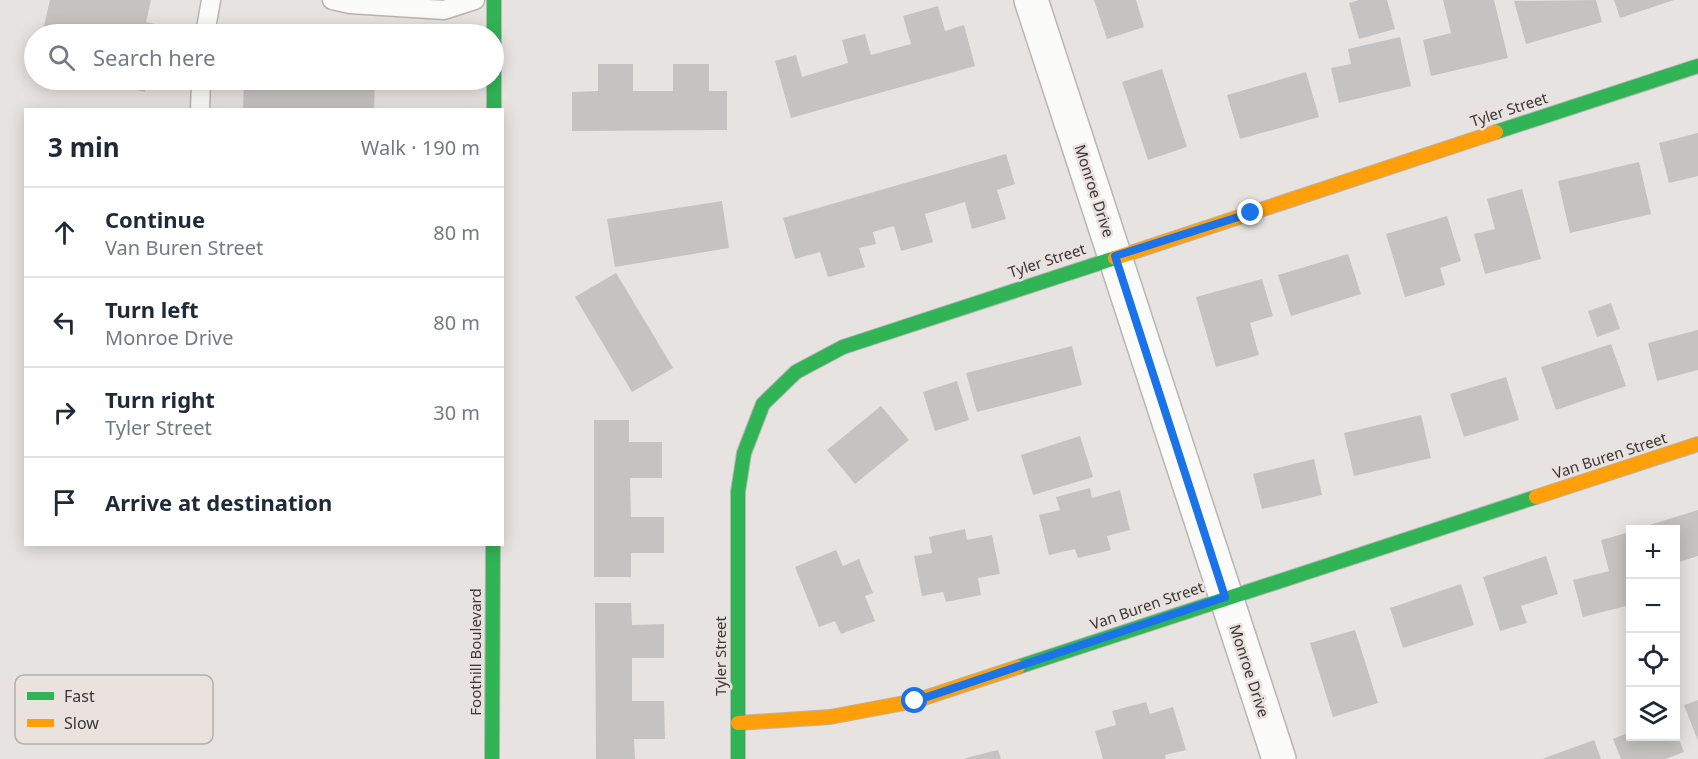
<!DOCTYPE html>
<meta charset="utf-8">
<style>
:root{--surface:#fff;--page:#f2f2f3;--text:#1f2937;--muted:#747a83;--line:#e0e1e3}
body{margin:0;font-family:"Noto Sans",sans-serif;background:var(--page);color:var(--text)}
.controls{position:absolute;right:18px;bottom:18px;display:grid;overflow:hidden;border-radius:0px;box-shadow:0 3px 15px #0003}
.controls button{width:54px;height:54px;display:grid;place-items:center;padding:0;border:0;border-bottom:2px solid var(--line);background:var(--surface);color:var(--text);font:30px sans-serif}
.stop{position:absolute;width:18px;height:18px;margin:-14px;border:4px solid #1a73e8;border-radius:50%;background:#fff}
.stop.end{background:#1a73e8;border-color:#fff;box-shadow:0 2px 6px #0008}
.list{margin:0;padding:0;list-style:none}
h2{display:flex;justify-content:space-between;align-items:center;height:78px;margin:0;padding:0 24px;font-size:26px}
h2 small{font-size:20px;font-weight:400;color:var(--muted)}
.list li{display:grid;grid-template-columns:39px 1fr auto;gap:18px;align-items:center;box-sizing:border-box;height:90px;padding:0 24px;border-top:2px solid var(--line)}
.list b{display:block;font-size:22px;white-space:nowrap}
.list p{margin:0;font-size:20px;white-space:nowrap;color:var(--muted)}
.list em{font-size:20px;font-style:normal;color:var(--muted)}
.icon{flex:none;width:33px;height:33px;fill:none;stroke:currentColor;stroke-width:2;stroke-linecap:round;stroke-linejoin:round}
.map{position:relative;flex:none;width:1698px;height:759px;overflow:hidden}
.search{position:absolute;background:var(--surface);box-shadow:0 3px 15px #0003;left:24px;top:24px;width:480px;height:66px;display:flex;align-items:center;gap:15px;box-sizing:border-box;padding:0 21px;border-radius:33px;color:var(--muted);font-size:22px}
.panel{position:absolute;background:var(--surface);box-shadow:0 3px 15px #0003;left:24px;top:108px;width:480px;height:438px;border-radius:0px}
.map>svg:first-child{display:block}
.building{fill:#c5c3c1}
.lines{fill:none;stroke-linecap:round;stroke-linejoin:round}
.lane-casing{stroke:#b8b5b4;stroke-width:21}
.street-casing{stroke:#b8b5b4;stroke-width:36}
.fast-casing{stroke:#b8b5b4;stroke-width:16}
.slow-casing{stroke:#b8b5b4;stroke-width:16}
.lane{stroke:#fbfbfa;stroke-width:18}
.street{stroke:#fbfbfa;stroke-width:33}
.fast{stroke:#30b455;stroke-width:14}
.slow{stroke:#ff9f0a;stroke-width:14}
.route{stroke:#1a73e8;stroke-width:8}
.labels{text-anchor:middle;stroke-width:5;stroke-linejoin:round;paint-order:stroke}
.street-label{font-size:15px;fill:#393634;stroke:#eae2de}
.key{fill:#eae2de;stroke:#b5aeab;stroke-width:1.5}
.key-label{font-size:16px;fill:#393634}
</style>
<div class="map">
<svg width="1698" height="759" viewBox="0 0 1698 759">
<rect width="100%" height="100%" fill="#e7e3e1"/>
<!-- building -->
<g class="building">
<path d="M50,0H151L146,22L160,25L158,34H42Z"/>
<path d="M1094,0H1136L1144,27L1107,39Z"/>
<path d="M1359,0H1387L1395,29L1359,39L1349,3Z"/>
<path d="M1443,0H1494L1508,58L1431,76L1423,40L1451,33Z"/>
<path d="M1596,0L1602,22L1526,44L1514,1Z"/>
<path d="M1614,0H1674L1620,18Z"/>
<path d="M938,6L945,31L964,25L975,66L791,118L775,61L796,55L802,77L848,63L842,40L865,34L871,55L911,44L903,16Z"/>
<path d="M246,30L333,33V34H246Z"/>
<path d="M1400,37L1411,86L1339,103L1331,68L1351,64L1348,49Z"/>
<path d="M598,64H633V91H673V64H709V91H727V130L572,131V92L598,91Z"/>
<path d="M1162,69L1187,147L1148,160L1122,82Z"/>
<path d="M1306,72L1319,117L1240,139L1227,95Z"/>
<path d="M93,80H148L145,92Z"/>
<path d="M244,80H375L374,110H243Z"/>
<path d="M1698,133V176L1669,183L1659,143Z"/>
<path d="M1006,154L1015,184L997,190L1006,219L972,229L965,202L925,214L933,242L901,251L894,226L873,232L876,244L859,248L865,267L828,277L820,252L795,259L783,218Z"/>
<path d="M1639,162L1651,214L1570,233L1558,181Z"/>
<path d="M1522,189L1541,259L1485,274L1474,234L1495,229L1487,199Z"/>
<path d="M722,201L729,248L615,267L607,219Z"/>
<path d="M1447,216L1461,261L1440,268L1445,285L1405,297L1386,234Z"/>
<path d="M1348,254L1361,294L1291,316L1278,275Z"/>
<path d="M616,273L673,368L632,392L575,297Z"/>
<path d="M1262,279L1273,316L1250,323L1259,355L1216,367L1196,297Z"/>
<path d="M1611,303L1620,329L1597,337L1588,311Z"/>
<path d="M1698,330V370L1657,381L1648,343Z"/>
<path d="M1611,344L1626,386L1556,410L1541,367Z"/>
<path d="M1072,346L1082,385L977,412L966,373Z"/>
<path d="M1506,377L1519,420L1464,437L1450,394Z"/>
<path d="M957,381L969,420L935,431L923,392Z"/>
<path d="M881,406L909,440L855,484L827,450Z"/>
<path d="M1421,415L1431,458L1354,476L1344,433Z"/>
<path d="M594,420H629V442H662V478H630L631,517H664V553H631V577H594Z"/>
<path d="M1080,436L1093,477L1033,495L1021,455Z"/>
<path d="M1314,459L1322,495L1262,509L1253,474Z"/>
<path d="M1090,488L1092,498L1120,490L1130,530L1107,536L1111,550L1078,558L1075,549L1049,555L1039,515L1060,510L1056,497Z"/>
<path d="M1698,510V556L1676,563V530H1644L1643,527Z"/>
<path d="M965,529L967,540L992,535L1000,574L978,578L981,595L946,602L943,592L922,596L914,556L932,553L929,537Z"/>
<path d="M1630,532V605L1583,617L1573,580L1609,571L1601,540Z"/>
<path d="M836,550L843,566L859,559L873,593L865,596L875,621L841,634L835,621L819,627L795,567Z"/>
<path d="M1546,556L1558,594L1521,606L1527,623L1500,631L1483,577Z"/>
<path d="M1461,584L1474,625L1403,648L1390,608Z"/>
<path d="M595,603H631L632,625L664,624V658H632V701H664L665,739H634L635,759H596Z"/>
<path d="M1355,630L1378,703L1333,717L1310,643Z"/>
<path d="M1698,700V741L1684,705Z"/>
<path d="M1146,702L1150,714L1173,707L1186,750L1165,755L1166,759H1103L1095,731L1116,725L1112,711Z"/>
<path d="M1630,732V736H1676V732L1684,752L1665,759H1621L1613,739Z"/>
<path d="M1594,740L1601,759H1542Z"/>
<path d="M998,750L1001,759H966V758Z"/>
</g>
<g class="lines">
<defs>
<g id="lane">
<path d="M332,0L350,4L444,10L475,0"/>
<path d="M205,34L211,0"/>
<path d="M200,110L201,80"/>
</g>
<path id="street" d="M1031,0L1279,759"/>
<g id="fast">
<path d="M494,0V110"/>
<path d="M1496,132L1698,66"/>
<path d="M1018,667L1536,497"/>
<path d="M492,759L493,544"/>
<path d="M738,759V492L744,453L763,404L796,372L843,347L1115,258"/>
</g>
<g id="slow">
<path d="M1115,258L1496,132"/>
<path d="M1536,497L1698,444"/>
<path d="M738,723L830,717L915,701L1018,667"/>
</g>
</defs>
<!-- lane casing -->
<use href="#lane" class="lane-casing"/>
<!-- street casing -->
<use href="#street" class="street-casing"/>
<!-- fast casing -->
<use href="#fast" class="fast-casing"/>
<!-- slow casing -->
<use href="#slow" class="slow-casing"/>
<!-- lane -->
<use href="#lane" class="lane"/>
<!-- street -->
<use href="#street" class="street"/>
<!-- fast -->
<use href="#fast" class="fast"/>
<!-- slow -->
<use href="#slow" class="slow"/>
</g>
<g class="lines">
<!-- route -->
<path class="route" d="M915,701L1225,597L1115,256L1251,213"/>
</g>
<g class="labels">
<!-- street labels -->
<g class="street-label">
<text transform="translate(1509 110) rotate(-18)" y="5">Tyler Street</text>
<text transform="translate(1094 191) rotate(72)" y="5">Monroe Drive</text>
<text transform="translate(1047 261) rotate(-18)" y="5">Tyler Street</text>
<text transform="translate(1610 456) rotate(-18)" y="5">Van Buren Street</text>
<text transform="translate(1147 606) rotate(-19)" y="5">Van Buren Street</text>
<text transform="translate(476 652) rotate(-90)" y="5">Foothill Boulevard</text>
<text transform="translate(721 656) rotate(-90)" y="5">Tyler Street</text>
<text transform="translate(1249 671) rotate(72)" y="5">Monroe Drive</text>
</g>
</g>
<!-- legend -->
<rect x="15" y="675" width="198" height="69" rx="9" class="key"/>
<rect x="27" y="692" width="27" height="8" fill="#30b455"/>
<rect x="27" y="719" width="27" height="8" fill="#ff9f0a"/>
<g class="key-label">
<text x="64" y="702">Fast</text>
<text x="64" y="729">Slow</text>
</g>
</svg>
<div class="controls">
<button>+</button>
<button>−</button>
<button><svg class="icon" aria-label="locate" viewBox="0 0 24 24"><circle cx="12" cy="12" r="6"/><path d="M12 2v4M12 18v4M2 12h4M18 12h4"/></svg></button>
<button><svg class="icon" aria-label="layers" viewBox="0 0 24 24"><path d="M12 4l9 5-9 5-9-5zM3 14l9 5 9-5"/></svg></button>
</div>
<div class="stop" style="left:915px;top:701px"></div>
<div class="stop end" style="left:1251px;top:213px"></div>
<div class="search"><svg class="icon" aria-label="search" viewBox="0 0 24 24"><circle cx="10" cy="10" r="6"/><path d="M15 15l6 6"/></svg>Search here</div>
<section class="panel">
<h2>3 min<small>Walk · 190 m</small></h2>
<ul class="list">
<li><svg class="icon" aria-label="ahead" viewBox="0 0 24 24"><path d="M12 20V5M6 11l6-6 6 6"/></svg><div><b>Continue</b><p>Van Buren Street</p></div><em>80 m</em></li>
<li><svg class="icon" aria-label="left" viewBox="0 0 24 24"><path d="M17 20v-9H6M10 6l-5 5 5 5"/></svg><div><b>Turn left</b><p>Monroe Drive</p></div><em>80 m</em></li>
<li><svg class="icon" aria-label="right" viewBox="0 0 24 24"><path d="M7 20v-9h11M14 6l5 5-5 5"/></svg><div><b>Turn right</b><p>Tyler Street</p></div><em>30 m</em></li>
<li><svg class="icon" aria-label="arrive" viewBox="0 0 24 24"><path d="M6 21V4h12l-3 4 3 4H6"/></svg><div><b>Arrive at destination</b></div></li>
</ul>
</section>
</div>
